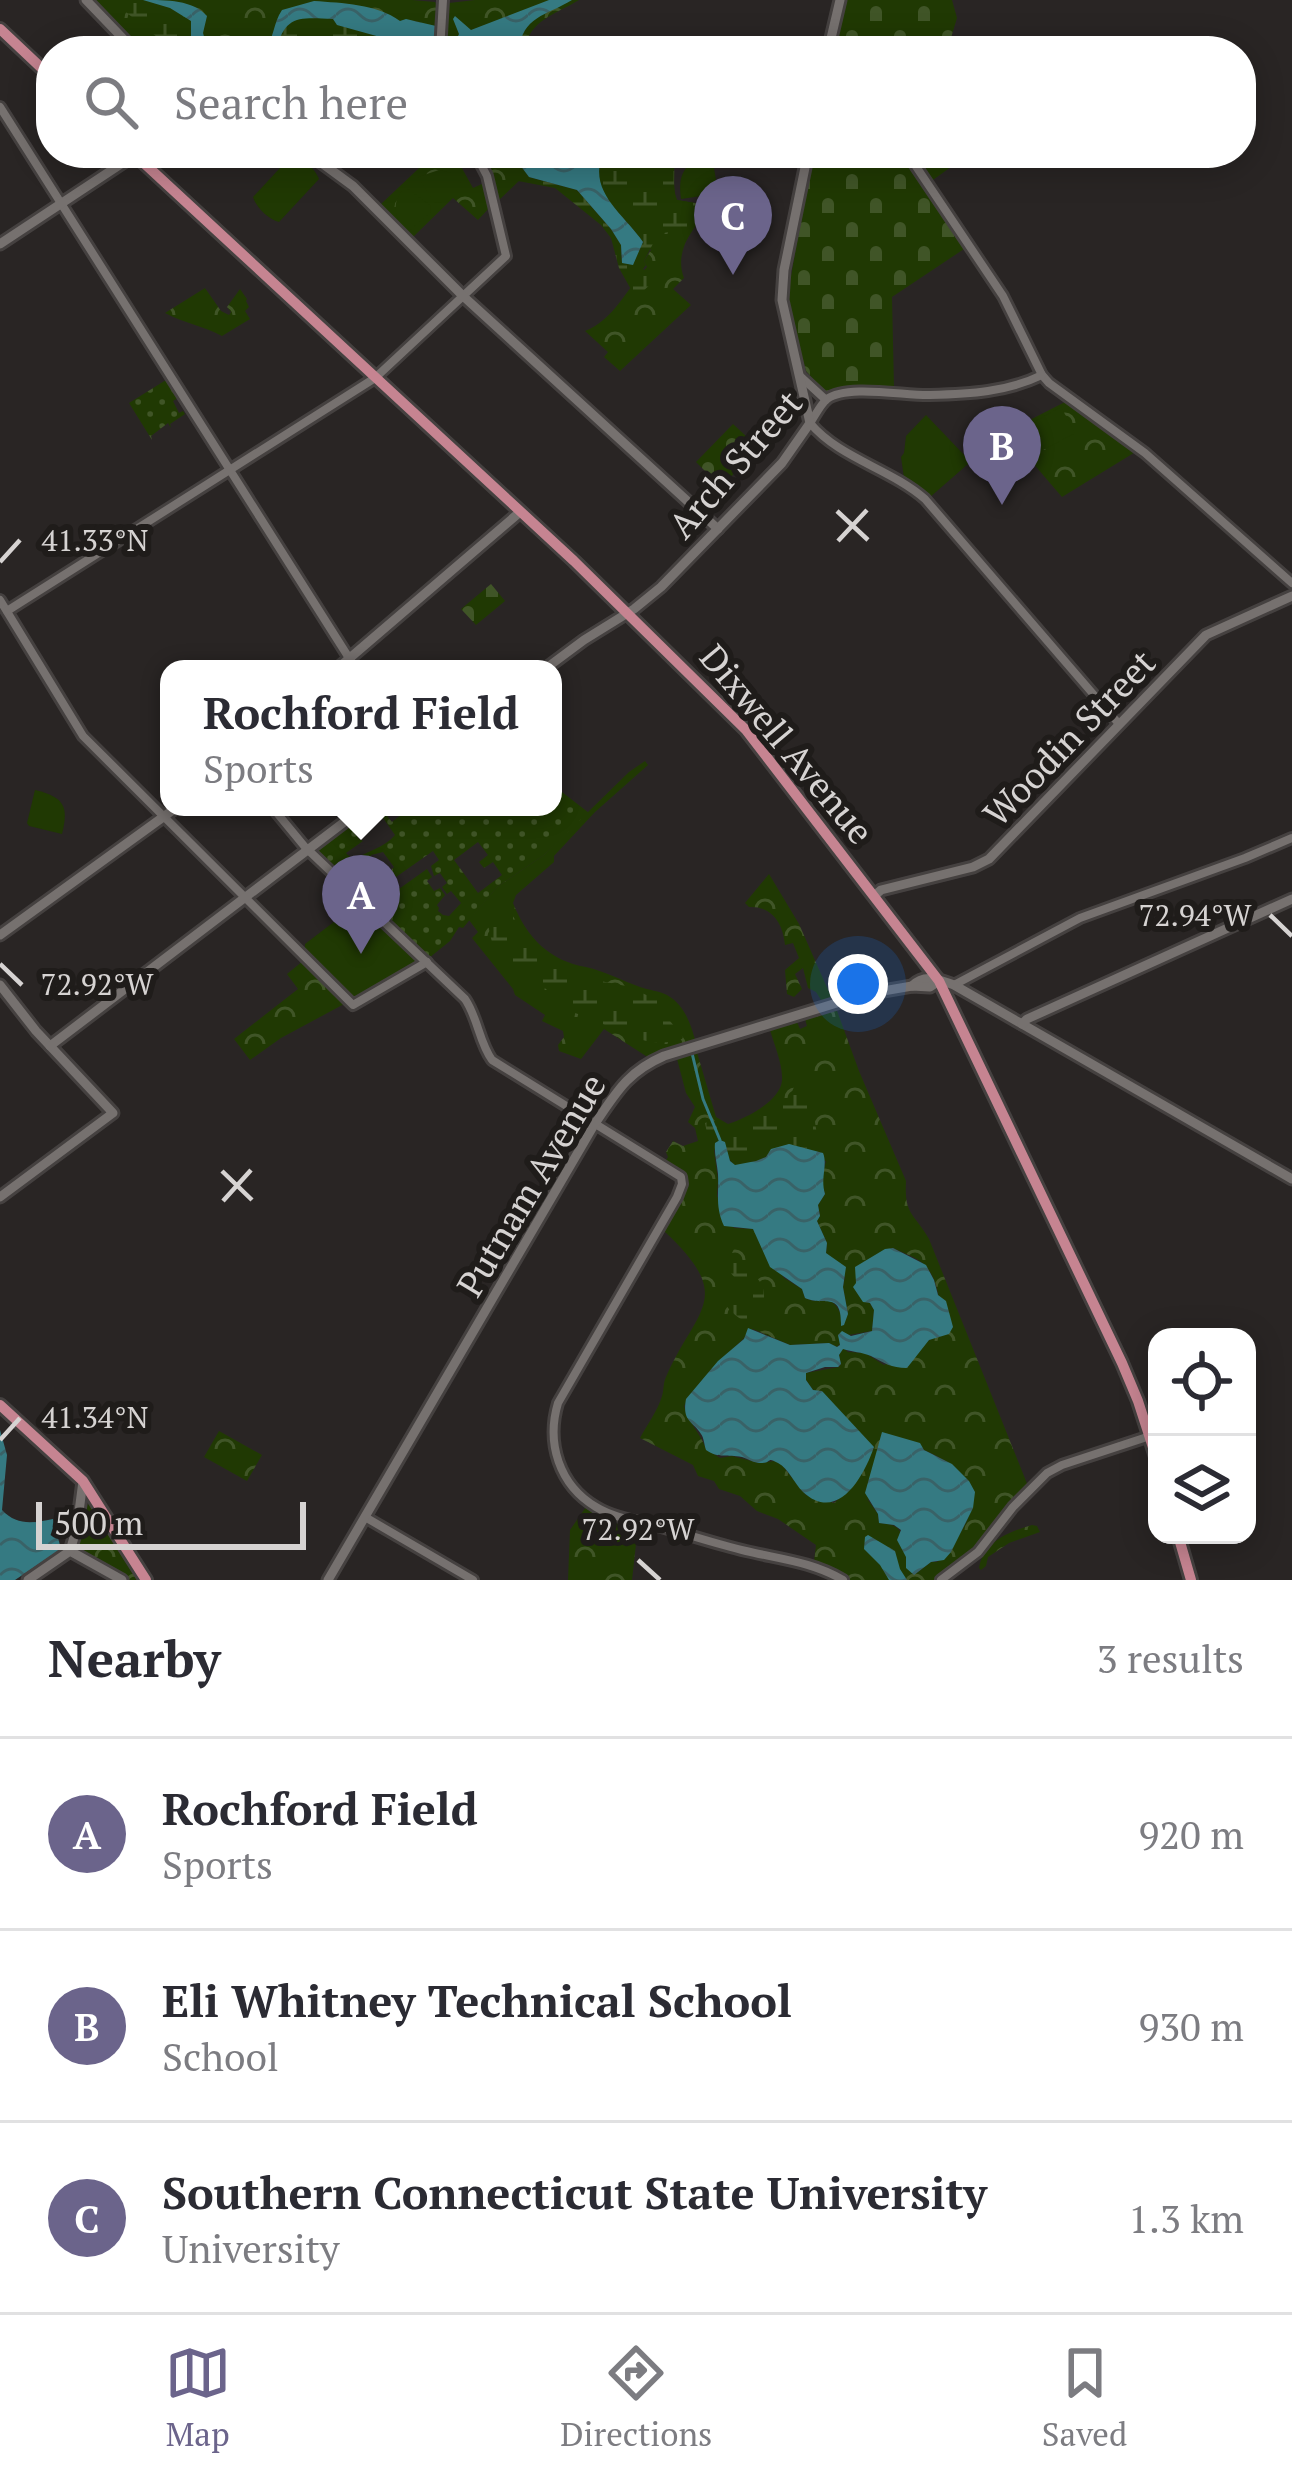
<!DOCTYPE html>
<meta charset="utf-8">
<style>
:root{--surface:#fff;--page:#f2f2f3;--text:#2b2b33;--muted:#7c7c81;--line:#e1e1e2;--accent:#6b648b}
body{margin:0;font-family:"PT Serif",serif;background:var(--page);color:var(--text)}
.controls{position:absolute;right:36px;bottom:36px;display:grid;overflow:hidden;border-radius:24px;box-shadow:0 6px 30px #0003}
.controls button{width:108px;height:108px;display:grid;place-items:center;padding:0;border:0;border-bottom:3px solid var(--line);background:var(--surface);color:var(--text);font:60px sans-serif}
.scale{position:absolute;left:36px;bottom:30px;width:270px;box-sizing:border-box;padding-left:12px;border:6px solid #d6d3d2;border-top:0;font-size:33px;line-height:42px;white-space:nowrap;color:#d6d3d2;-webkit-text-stroke:9px #1f1c1a;paint-order:stroke}
.you{position:absolute;left:858px;top:984px;width:42px;height:42px;margin:-30px;border:9px solid #fff;border-radius:50%;background:#1a73e8;box-shadow:0 0 0 18px #1a73e833}
.badge{display:grid;place-items:center;width:78px;height:78px;border-radius:50%;background:var(--accent);color:#fff;font-size:39px;font-weight:700}
.pin{position:absolute;translate:-50% -99px;filter:drop-shadow(0 3px 6px #0008)}
.pin::after{content:'';position:absolute;top:63px;width:42px;height:36px;background:inherit;clip-path:polygon(0 0,100% 0,50% 100%)}
.popup{position:absolute;left:160px;top:660px;width:402px;height:156px;box-sizing:border-box;display:grid;place-content:center;border-radius:24px;background:var(--surface);filter:drop-shadow(0 3px 9px #0005);font-size:39px;white-space:nowrap;color:var(--muted)}
.popup b{font-size:45px;color:var(--text)}
.popup::after{content:'';position:absolute;left:50%;top:100%;margin-left:-24px;border:24px solid transparent;border-top-color:var(--surface)}
.list{margin:0;padding:0;list-style:none}
h2{display:flex;justify-content:space-between;align-items:center;height:156px;margin:0;padding:0 48px;font-size:51px}
h2 small{font-size:39px;font-weight:400;color:var(--muted)}
.list li{display:grid;grid-template-columns:78px 1fr auto;gap:36px;align-items:center;box-sizing:border-box;height:192px;padding:0 48px;border-top:3px solid var(--line)}
.list b{display:block;font-size:45px;white-space:nowrap}
.list p{margin:0;font-size:39px;white-space:nowrap;color:var(--muted)}
.list em{font-size:39px;font-style:normal;color:var(--muted)}
.icon{flex:none;width:66px;height:66px;fill:none;stroke:currentColor;stroke-width:2;stroke-linecap:round;stroke-linejoin:round}
.map{position:relative;flex:none;width:1292px;height:1580px;overflow:hidden}
.search{position:absolute;background:var(--surface);box-shadow:0 6px 30px #0003;left:36px;right:36px;top:36px;height:132px;display:flex;align-items:center;gap:30px;box-sizing:border-box;padding:0 42px;border-radius:48px;color:var(--muted);font-size:45px}
.sheet{height:732px;background:var(--surface)}
nav{display:flex;justify-content:space-around;align-items:center;box-sizing:border-box;height:168px;border-top:3px solid var(--line);background:var(--surface);font-size:33px;color:var(--muted)}
nav a{display:grid;justify-items:center;gap:6px}
nav .on{color:var(--accent)}
.map>svg:first-child{display:block}
.grass{fill:url(#grass-dots);fill-rule:evenodd}
.forest{fill:url(#forest-crowns);fill-rule:evenodd}
.wetland{fill:url(#wetland-marsh)}
.cemetery{fill:url(#cemetery-stones)}
.pitch{fill:#203903}
.water{fill:url(#water-waves)}
.lines{fill:none;stroke-linecap:round;stroke-linejoin:round}
.stream{stroke:#357a82;stroke-width:3}
.tertiary-casing{stroke:#454140;stroke-width:14}
.secondary-casing{stroke:#454140;stroke-width:15}
.primary-casing{stroke:#454140;stroke-width:16}
.tertiary{stroke:#76716f;stroke-width:8}
.secondary{stroke:#76716f;stroke-width:9}
.primary{stroke:#c68491;stroke-width:10}
.ticks{fill:none;stroke:#d6d3d2;stroke-width:4.5}
.labels{text-anchor:middle;stroke-width:12;stroke-linejoin:round;paint-order:stroke}
.street-label{font-size:36px;fill:#d6d3d2;stroke:#1f1c1a}
.ticks-label{font-size:30px;text-anchor:middle;fill:#d6d3d2;stroke:#1f1c1a;stroke-width:12;stroke-linejoin:round;paint-order:stroke}
</style>
<div class="map">
<svg width="1292" height="1580" viewBox="0 0 1292 1580">
<defs>
<pattern id="grass-dots" width="8" height="8" patternUnits="userSpaceOnUse" patternTransform="scale(3)"><rect width="8" height="8" fill="#203903"/><path d="M2 2h.1M6 6h.1" fill="none" stroke="#405527" stroke-width="1.8" stroke-linecap="round"/></pattern>
<pattern id="forest-crowns" width="20" height="18" patternUnits="userSpaceOnUse" patternTransform="scale(3)"><rect width="20" height="18" fill="#203903"/><path d="M2 6a3 3 0 1 1 6 0M12 15a3 3 0 1 1 6 0" fill="none" stroke="#405527"/></pattern>
<pattern id="wetland-marsh" width="20" height="14" patternUnits="userSpaceOnUse" patternTransform="scale(3)"><rect width="20" height="14" fill="#203903"/><path d="M1 5h8M5 5V1M11 12h8M15 12V8" fill="none" stroke="#405527"/></pattern>
<pattern id="cemetery-stones" width="16" height="16" patternUnits="userSpaceOnUse" patternTransform="scale(3)"><rect width="16" height="16" fill="#203903"/><path d="M2 7V4a2 2 0 0 1 4 0v3zM10 15v-3a2 2 0 0 1 4 0v3z" fill="#405527"/></pattern>
<pattern id="water-waves" width="16" height="10" patternUnits="userSpaceOnUse" patternTransform="scale(3)"><rect width="16" height="10" fill="#357a82"/><path d="M0 5q4-4 8 0t8 0" fill="none" stroke="#396267"/></pattern>
</defs>
<rect width="100%" height="100%" fill="#292524"/>
<!-- grass -->
<g class="grass">
<path d="M166,380L178,398L173,401L179,413L183,411L185,414L170,424L171,428L168,423L151,436L152,440L129,403Z"/>
<path d="M553,785L589,813L544,855L497,887L463,928L459,927L450,941L429,958L315,851L369,807H380L392,822L411,807H553ZM376,808L395,835C383,849 369,849 354,861L346,853L363,841L359,839L350,828ZM478,842L488,855L479,862L484,868L493,862L502,875L478,893L454,860ZM433,851L439,860L431,866L434,876L440,873L447,883L442,887L447,894L451,891L461,903L449,916L443,915L438,911L439,908L437,905L445,895L440,888L434,891L427,881L432,877L427,869L396,891L390,882L393,879L388,872L368,875L371,855L383,852L394,867L391,870L396,877Z"/>
</g>
<!-- forest -->
<g class="forest">
<path d="M94,0H412L435,2L438,7L437,51H144Z"/>
<path d="M475,0H579C553,16 532,18 523,51H445L449,3Z"/>
<path d="M435,153H441L450,166L458,161L473,188L484,183L490,207L478,220L453,198L412,238L381,204Z"/>
<path d="M479,153H548L498,201L489,171Z"/>
<path d="M566,153H614L629,158L644,153H657L672,157C677,171 671,186 677,200L701,204L704,209C692,232 674,251 684,278L673,289L691,305L620,371L604,357L608,352L585,331C614,320 627,288 647,267L644,261L651,250Z"/>
<path d="M205,288L221,311L229,315L231,312L227,307L240,289L247,299L246,301L249,307L245,311L250,319L222,336C203,326 184,323 165,313Z"/>
<path d="M1065,402L1137,451L1062,497L1006,432Z"/>
<path d="M645,761L648,765L595,812L554,856V862L516,895L513,903C527,938 550,961 586,967C604,971 623,981 640,987C648,990 660,991 667,995C685,1005 691,1025 696,1043L649,1058L604,1029L581,1059L559,1051L558,1045L564,1037L563,1031L542,1021L545,1015L515,995L513,989L472,938L478,932L469,920L497,887L544,855L629,772Z"/>
<path d="M769,874L799,924L832,999L823,1003L816,992L808,988L803,968L795,974L802,989L794,997L787,994L785,970L799,958L793,943L785,945C783,924 773,906 749,907L745,903Z"/>
<path d="M303,961L346,1003L281,1038L250,1060L234,1039L298,989L287,974Z"/>
<path d="M836,1008L859,1071L906,1181C904,1215 914,1213 929,1239L1028,1486L980,1546L964,1561L935,1580H849L814,1561L816,1545L778,1519L757,1511L740,1496L719,1489L714,1481L698,1476L693,1465L640,1438C647,1425 658,1410 662,1396C664,1390 663,1383 666,1377C696,1308 737,1299 664,1231L687,1185L684,1174L665,1162L668,1157L666,1152L673,1141L683,1146L698,1141L695,1128L688,1122L695,1107L686,1093L676,1055L696,1049L716,1117L728,1124C745,1119 781,1101 782,1080C783,1065 774,1044 770,1030L797,1022L800,1029L807,1026L805,1019ZM714,1150L826,1161L821,1180L825,1194L818,1205L820,1216L817,1221L827,1243L826,1253L845,1277L843,1287L848,1314L841,1315C831,1291 823,1307 805,1298L802,1289L784,1278L753,1229L734,1228L717,1196L718,1180ZM893,1248C901,1252 913,1256 920,1261C942,1277 940,1312 942,1336L935,1337L884,1365L865,1353L848,1352L843,1348L839,1355L841,1364L839,1367L806,1373V1380L813,1390L822,1392L830,1400L854,1485L834,1503L806,1495L781,1464L775,1461L759,1463L732,1456L720,1458L706,1449C700,1432 689,1424 684,1406C702,1374 729,1354 753,1329L790,1345L829,1343L837,1347L848,1335L872,1331L874,1310L856,1281ZM924,1450C991,1479 981,1514 937,1562H931L915,1574C912,1568 908,1563 906,1556C899,1535 907,1525 879,1523L878,1514L868,1500Z"/>
<path d="M219,1431L262,1455L247,1481L204,1457Z"/>
<path d="M89,1499L140,1580H127L77,1549Z"/>
<path d="M586,1507L605,1517L638,1526L632,1580H568L570,1530Z"/>
<path d="M1032,1525L1037,1526L1040,1532L1009,1543L988,1557L986,1566L981,1570L979,1568C984,1541 1009,1532 1032,1525Z"/>
</g>
<!-- wetland -->
<g class="wetland">
<path d="M143,0L170,8L192,21L191,43L200,51H165L157,37L112,1Z"/>
<path d="M304,18L333,19L338,25L398,42L411,38L419,51H276C280,32 284,23 304,18Z"/>
<path d="M496,153H511L529,177L577,190L611,229L621,245L622,263L635,258L643,242C625,215 587,190 603,153C613,153 623,158 632,157C648,155 657,152 672,157C677,171 671,186 677,200L701,204L703,214L684,244L669,232L658,234L644,261L646,265L643,269L655,280L640,294L633,293L619,268L611,238L601,225L555,188L518,181Z"/>
<path d="M504,901L533,950L550,962L580,977L626,986L660,1001L670,1021L683,1037L682,1039C630,1056 593,1003 545,1011L543,1008L550,993C532,974 531,985 514,977C493,967 491,932 485,913L496,903Z"/>
<path d="M797,1080L805,1081C817,1104 812,1129 823,1153L789,1144L771,1149L766,1157L755,1162L735,1166L715,1143L714,1150L710,1148L705,1123L712,1120L729,1128L745,1123L788,1101Z"/>
<path d="M729,1243L734,1249L732,1253C741,1265 764,1277 764,1295C765,1304 755,1316 752,1324C732,1317 723,1304 715,1285L721,1280L731,1286L735,1284L736,1279L723,1264L714,1261Z"/>
</g>
<!-- cemetery -->
<g class="cemetery">
<path d="M845,0H952L957,18L947,51H834Z"/>
<path d="M813,153H966L965,157L930,182L973,243L892,297L894,388H869L826,393L806,371L790,315L788,293Z"/>
<path d="M733,424L759,448L721,487L696,462Z"/>
<path d="M491,584L505,601L476,625L461,609Z"/>
</g>
<!-- pitch -->
<g class="pitch">
<path d="M292,155C303,157 315,169 319,179L279,222C268,219 256,207 253,197Z"/>
<path d="M704,157H712L718,191L715,194L681,199C678,177 682,165 704,157Z"/>
<path d="M439,170L451,173L461,182L441,203L434,202L418,177Z"/>
<path d="M405,187L430,205L431,212L408,232C393,218 391,202 405,187Z"/>
<path d="M1061,407L1075,433L1032,456L1018,431Z"/>
<path d="M926,415L968,459V464L929,498L904,478L901,457L904,453L906,436Z"/>
<path d="M35,790C64,797 69,806 62,834L29,826L27,823Z"/>
<path d="M356,905H361L417,959V964L357,997L353,996L305,949V944Z"/>
</g>
<!-- water -->
<g class="water">
<path d="M143,0C167,0 193,0 207,16L203,33L205,40L223,49L239,45L246,51H200L191,44V21L170,8Z"/>
<path d="M549,0H572C546,16 522,16 519,51H451L459,34L453,19L455,16L471,30Z"/>
<path d="M314,1C342,3 377,4 400,21L406,19L436,26L434,51H419L411,38L398,42L337,25L333,19C300,18 285,14 276,51H264C274,40 273,23 282,10Z"/>
<path d="M511,153H603C587,192 624,214 643,242L633,265L622,263L621,245L611,229L577,190L529,177Z"/>
<path d="M720,1140L725,1142L730,1161L735,1165L756,1161L766,1157L771,1149L789,1144L823,1153C828,1165 820,1178 825,1194L818,1205L820,1216L817,1221L827,1243L826,1253L846,1267L843,1287L848,1314L844,1325L841,1326C842,1290 824,1307 805,1298L802,1289L770,1267L753,1229L724,1226C715,1207 719,1193 718,1174C717,1163 714,1153 715,1143Z"/>
<path d="M893,1248L926,1265L934,1280L938,1295L946,1301L953,1327L949,1334L929,1340L907,1368C891,1368 884,1363 871,1356C862,1352 852,1352 843,1349L839,1355L841,1364L838,1367H825L806,1373V1380L813,1390L822,1391L874,1447C864,1476 838,1524 803,1492C794,1483 789,1469 778,1463C766,1456 773,1463 760,1463C754,1463 748,1459 742,1457C727,1454 719,1459 706,1450C704,1444 704,1438 701,1434C692,1420 682,1422 686,1399L718,1361L744,1339L748,1328L790,1345L829,1343L837,1347L840,1345L838,1335L842,1331L851,1336L872,1331L874,1310L870,1303L863,1302L853,1287L856,1283L855,1267L885,1249Z"/>
<path d="M0,1430L7,1455L2,1510C17,1526 33,1523 53,1519L61,1549L15,1580H0Z"/>
<path d="M882,1432L920,1443L924,1450L952,1464L969,1481L975,1492L973,1508L951,1552L944,1560L931,1562L914,1575L906,1568V1557L897,1540L901,1530L894,1525L879,1523L878,1514L865,1493Z"/>
<path d="M868,1535L895,1551L900,1569L907,1580H889L880,1565L864,1549L865,1537Z"/>
</g>
<g class="lines">
<!-- stream -->
<path class="stream" d="M692,1053L703,1099L720,1140"/>
<defs>
<g id="tertiary">
<path d="M440,51L443,0"/>
<path d="M0,107L356,669"/>
<path d="M907,153L1003,296L1042,375L1049,383L1145,453L1292,583"/>
<path d="M1042,375C1007,392 970,394 930,395C906,396 847,384 827,399C820,405 815,416 810,423C839,458 891,469 925,499L1119,724"/>
<path d="M801,377L826,400"/>
<path d="M0,600L83,736L353,1005L427,962"/>
<path d="M7,611L375,378L506,256L487,176L475,153"/>
<path d="M272,807L305,847L465,999C478,1018 479,1042 492,1060L681,1177L682,1184L677,1197L558,1403C546,1443 559,1485 596,1507C614,1518 637,1521 657,1526C687,1534 716,1544 746,1551C780,1559 813,1562 843,1580"/>
<path d="M954,985L1080,918L1245,858L1292,838"/>
<path d="M365,1517L473,1580"/>
<path d="M941,1580L978,1552L1013,1507L1047,1473L1062,1465L1150,1436"/>
</g>
<g id="secondary">
<path d="M86,0L135,51"/>
<path d="M828,51L840,0"/>
<path d="M308,153L353,186L463,296L718,529"/>
<path d="M0,244L127,160L131,153"/>
<path d="M337,669L520,512"/>
<path d="M545,669L584,640L634,609L661,587L782,463L810,423L782,300L784,270L808,153"/>
<path d="M874,896L881,890L973,867L989,859L1206,635L1292,596"/>
<path d="M0,935L177,807"/>
<path d="M0,985L36,1031L113,1113L0,1197"/>
<path d="M912,986C925,973 939,980 954,985L1292,1179"/>
<path d="M1022,1024L1027,1019L1292,899"/>
<path d="M50,1046L364,807"/>
<path d="M70,1551L122,1580"/>
<path d="M28,1580L70,1551L77,1527L83,1481"/>
<path d="M328,1580L594,1125C616,1093 627,1072 664,1056L866,994L912,986L930,987L939,981"/>
</g>
<g id="primary">
<path d="M0,29L51,77"/>
<path d="M133,153L574,561L746,730L939,981L1122,1363L1138,1401L1157,1460"/>
<path d="M0,1405L83,1481L146,1580"/>
<path d="M1178,1535L1191,1580"/>
</g>
</defs>
<!-- tertiary casing -->
<use href="#tertiary" class="tertiary-casing"/>
<!-- secondary casing -->
<use href="#secondary" class="secondary-casing"/>
<!-- primary casing -->
<use href="#primary" class="primary-casing"/>
<!-- tertiary -->
<use href="#tertiary" class="tertiary"/>
<!-- secondary -->
<use href="#secondary" class="secondary"/>
<!-- primary -->
<use href="#primary" class="primary"/>
</g>
<!-- ticks -->
<path class="ticks" d="M837,511L868,540M838,541L867,510M0,562L20,540M1270,915L1292,936M0,964L22,985M222,1171L252,1200M223,1201L251,1170M0,1440L20,1418M638,1560L660,1580"/>
<g class="labels">
<!-- street labels -->
<g class="street-label">
<text transform="translate(735 464) rotate(-49)" y="13">Arch Street</text>
<text transform="translate(1069 738) rotate(-46)" y="13">Woodin Street</text>
<text transform="translate(787 744) rotate(50)" y="13">Dixwell Avenue</text>
<text transform="translate(531 1185) rotate(-59)" y="13">Putnam Avenue</text>
</g>
</g>
<g class="ticks-label">
<text x="95" y="551">41.33°N</text>
<text x="1195" y="926">72.94°W</text>
<text x="97" y="995">72.92°W</text>
<text x="95" y="1428">41.34°N</text>
<text x="638" y="1540">72.92°W</text>
</g>
</svg>
<div class="controls">
<button><svg class="icon" aria-label="locate" viewBox="0 0 24 24"><circle cx="12" cy="12" r="6"/><path d="M12 2v4M12 18v4M2 12h4M18 12h4"/></svg></button>
<button><svg class="icon" aria-label="layers" viewBox="0 0 24 24"><path d="M12 4l9 5-9 5-9-5zM3 14l9 5 9-5"/></svg></button>
</div>
<div class="scale">500 m</div>
<div class="you"></div>
<div class="pin badge" style="left:361px;top:954px">A</div>
<div class="popup"><b>Rochford Field</b>Sports</div>
<div class="pin badge" style="left:1002px;top:505px">B</div>
<div class="pin badge" style="left:733px;top:275px">C</div>
<div class="search"><svg class="icon" aria-label="search" viewBox="0 0 24 24"><circle cx="10" cy="10" r="6"/><path d="M15 15l6 6"/></svg>Search here</div>
</div>
<section class="sheet">
<h2>Nearby<small>3 results</small></h2>
<ul class="list">
<li><span class="badge">A</span><div><b>Rochford Field</b><p>Sports</p></div><em>920 m</em></li>
<li><span class="badge">B</span><div><b>Eli Whitney Technical School</b><p>School</p></div><em>930 m</em></li>
<li><span class="badge">C</span><div><b>Southern Connecticut State University</b><p>University</p></div><em>1.3 km</em></li>
</ul>
</section>
<nav>
<a class="on"><svg class="icon" aria-label="map" viewBox="0 0 24 24"><path d="M3 6l6-2 6 2 6-2v14l-6 2-6-2-6 2zM9 4v14M15 6v14"/></svg>Map</a>
<a><svg class="icon" aria-label="directions" viewBox="0 0 24 24"><path d="M12 3l9 9-9 9-9-9zM9 14v-3h6M13 9l2 2-2 2"/></svg>Directions</a>
<a><svg class="icon" aria-label="saved" viewBox="0 0 24 24"><path d="M7 4h10v16l-5-4-5 4z"/></svg>Saved</a>
</nav>
